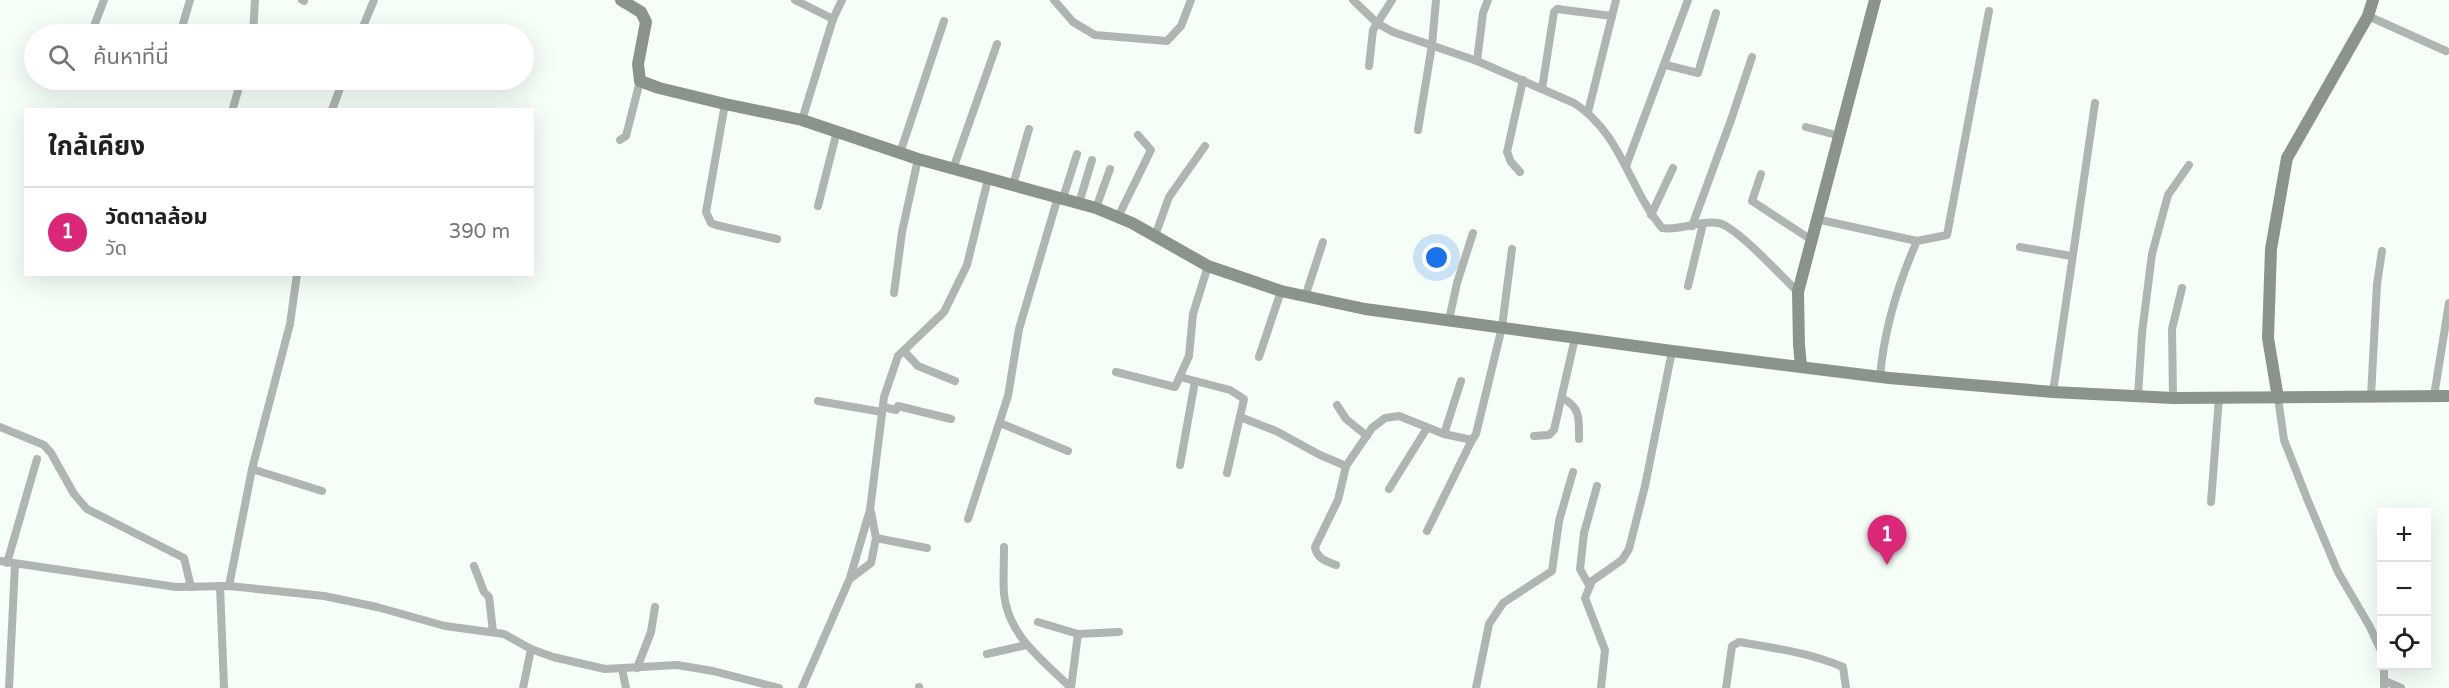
<!DOCTYPE html>
<html lang="th">
<meta charset="utf-8">
<style>
:root{--surface:#fff;--page:#f6f6f6;--text:#202124;--muted:#757577;--line:#e0e0e0;--accent:#db2777}
body{margin:0;font-family:"Varela Round","Noto Sans Thai",sans-serif;background:var(--page);color:var(--text)}
.controls{position:absolute;right:18px;bottom:18px;display:grid;overflow:hidden;border-radius:0px;box-shadow:0 6px 24px #0002}
.controls button{width:54px;height:54px;display:grid;place-items:center;padding:0;border:0;border-bottom:2px solid var(--line);background:var(--surface);color:var(--text);font:30px sans-serif}
.you{position:absolute;left:1437px;top:258px;width:21px;height:21px;margin:-15px;border:4px solid #fff;border-radius:50%;background:#1a73e8;box-shadow:0 0 0 9px #1a73e833}
.badge{display:grid;place-items:center;width:39px;height:39px;border-radius:50%;background:var(--accent);color:#fff;font-size:20px;font-weight:700}
.pin{position:absolute;translate:-50% -50px;filter:drop-shadow(0 2px 3px #0008)}
.pin::after{content:'';position:absolute;top:32px;width:21px;height:18px;background:inherit;clip-path:polygon(0 0,100% 0,50% 100%)}
.list{margin:0;padding:0;list-style:none}
h2{display:flex;justify-content:space-between;align-items:center;height:78px;margin:0;padding:0 24px;font-size:26px}
h2 small{font-size:20px;font-weight:400;color:var(--muted)}
.list li{display:grid;grid-template-columns:39px 1fr auto;gap:18px;align-items:center;box-sizing:border-box;height:90px;padding:0 24px;border-top:2px solid var(--line)}
.list b{display:block;font-size:22px;white-space:nowrap}
.list p{margin:0;font-size:20px;white-space:nowrap;color:var(--muted)}
.list em{font-size:20px;font-style:normal;color:var(--muted)}
.icon{flex:none;width:33px;height:33px;fill:none;stroke:currentColor;stroke-width:2;stroke-linecap:round;stroke-linejoin:round}
.map{position:relative;flex:none;width:2449px;height:688px;overflow:hidden}
.search{position:absolute;background:var(--surface);box-shadow:0 6px 24px #0002;left:24px;top:24px;width:510px;height:66px;display:flex;align-items:center;gap:15px;box-sizing:border-box;padding:0 21px;border-radius:33px;color:var(--muted);font-size:22px}
.panel{position:absolute;background:var(--surface);box-shadow:0 6px 24px #0002;left:24px;top:108px;width:510px;height:168px;border-radius:0px}
.map>svg:first-child{display:block}
.lines{fill:none;stroke-linecap:round;stroke-linejoin:round}
.street{stroke:#afb5b1;stroke-width:8}
.secondary{stroke:#8a938c;stroke-width:12}
</style>
<div class="map">
<svg width="2449" height="688" viewBox="0 0 2449 688">
<rect width="100%" height="100%" fill="#f6fef8"/>
<g class="lines">
<!-- street -->
<g class="street">
<path d="M302,0L304,1"/>
<path d="M795,0L833,19"/>
<path d="M1054,0L1073,22L1095,35L1167,41L1181,26L1191,0"/>
<path d="M1353,0L1377,23L1393,32L1477,61L1574,103C1622,134 1628,187 1662,228C1681,231 1699,220 1718,223C1735,225 1783,278 1798,292"/>
<path d="M2368,16L2446,51"/>
<path d="M91,34L104,0"/>
<path d="M180,34L190,0"/>
<path d="M253,34L255,0"/>
<path d="M360,34L374,0"/>
<path d="M1477,61L1483,13L1488,0"/>
<path d="M1666,65L1698,73L1716,13"/>
<path d="M1369,66L1373,30L1392,0"/>
<path d="M1542,89L1554,12L1557,9L1612,16"/>
<path d="M725,104L706,212L711,223L716,225L777,239"/>
<path d="M233,108L241,80"/>
<path d="M332,110L343,80"/>
<path d="M1588,112L1616,0"/>
<path d="M802,120L833,19L842,0"/>
<path d="M1806,127L1840,136"/>
<path d="M1418,130L1432,45L1436,0"/>
<path d="M620,140L626,136L640,81"/>
<path d="M900,153L944,21"/>
<path d="M1626,166L1688,0"/>
<path d="M953,169L997,44"/>
<path d="M1520,172L1511,162L1507,152L1523,80"/>
<path d="M1761,174L1752,201L1810,239"/>
<path d="M1013,185L1029,129"/>
<path d="M1063,198L1077,154"/>
<path d="M1079,203L1092,160"/>
<path d="M818,206L837,131"/>
<path d="M1096,208L1110,169"/>
<path d="M1651,215L1673,168"/>
<path d="M1118,217L1151,150L1138,135"/>
<path d="M1816,219L1917,241"/>
<path d="M1692,226L1731,120L1752,57"/>
<path d="M1155,236L1169,197L1205,146"/>
<path d="M2020,247L2071,256"/>
<path d="M1688,286L1703,224"/>
<path d="M894,293L902,232L918,159"/>
<path d="M1305,297L1323,242"/>
<path d="M1449,320L1457,283L1473,233"/>
<path d="M904,351L918,366L955,381"/>
<path d="M1259,357L1281,291"/>
<path d="M1116,372L1175,387L1189,356L1193,314L1208,266"/>
<path d="M1180,377L1230,390L1244,399L1227,473"/>
<path d="M1880,377C1884,329 1898,284 1917,241L1947,235L1989,11"/>
<path d="M2053,392L2095,103"/>
<path d="M2138,396L2142,333L2152,254L2168,195L2189,165"/>
<path d="M2371,396L2377,284L2382,251"/>
<path d="M2434,396L2449,303"/>
<path d="M1562,398C1581,407 1579,420 1579,439"/>
<path d="M2173,398L2172,329L2182,288"/>
<path d="M2278,398L2284,440L2308,501L2338,572L2370,627L2382,653"/>
<path d="M818,401L882,412"/>
<path d="M1337,405L1346,419L1367,436"/>
<path d="M883,407L896,410L898,406L951,419"/>
<path d="M1240,417L1276,431L1320,455L1346,466L1372,428L1385,418L1399,416L1444,434L1472,440L1476,434L1502,327L1512,249"/>
<path d="M1000,423L1068,451"/>
<path d="M0,427L44,445L51,453L74,494L87,509L184,558L191,587"/>
<path d="M1444,434L1461,381"/>
<path d="M1534,436L1549,435L1554,430L1575,338"/>
<path d="M1180,465L1195,381"/>
<path d="M252,469L322,491"/>
<path d="M1389,489L1427,428"/>
<path d="M2211,502L2219,397"/>
<path d="M968,519L1008,396L1019,329L1058,197"/>
<path d="M1427,531L1472,440"/>
<path d="M876,538L927,548"/>
<path d="M1004,547C1004,563 1003,579 1004,594C1008,636 1044,661 1071,688"/>
<path d="M0,561L176,587L229,586L324,596L377,607L445,626L504,634L531,649L553,657L605,669L677,665L713,671L779,688"/>
<path d="M7,563L37,459"/>
<path d="M1336,565C1326,561 1317,559 1315,547L1338,500L1346,466"/>
<path d="M474,566L484,592L489,597L493,632"/>
<path d="M851,578L871,563L876,538L871,512"/>
<path d="M1589,585L1580,569L1584,533L1597,486"/>
<path d="M220,586L224,688"/>
<path d="M229,586L252,469L290,324L297,274"/>
<path d="M1038,622L1078,634L1119,632"/>
<path d="M987,654L1026,645"/>
<path d="M2384,666V688"/>
<path d="M637,668L651,632L655,607"/>
<path d="M622,669L626,688"/>
<path d="M2385,681L2401,688"/>
<path d="M9,688L15,564"/>
<path d="M523,688L531,649"/>
<path d="M802,688L850,578L870,510L884,397L898,356L944,312L967,265L988,179"/>
<path d="M919,688V687"/>
<path d="M1071,688L1078,634"/>
<path d="M1476,688L1489,624L1503,603L1552,571L1559,521L1573,472"/>
<path d="M1601,688L1605,650L1585,598L1592,581L1622,560L1629,549L1645,486L1672,351"/>
<path d="M1726,688L1732,646L1739,642C1775,648 1810,653 1843,667L1846,688"/>
</g>
<!-- secondary -->
<g class="secondary">
<path d="M621,0L641,12L646,22L638,64L640,81L659,88L725,104L802,120L918,159L1096,208L1132,223L1208,266L1281,291L1365,309L1672,351L1889,378L2053,392L2173,398L2449,396"/>
<path d="M1801,366L1799,345L1798,292L1875,0"/>
<path d="M2278,398L2268,338L2271,249L2287,158L2368,16L2373,0"/>
</g>
</g>
</svg>
<div class="controls">
<button>+</button>
<button>−</button>
<button><svg class="icon" aria-label="locate" viewBox="0 0 24 24"><circle cx="12" cy="12" r="6"/><path d="M12 2v4M12 18v4M2 12h4M18 12h4"/></svg></button>
</div>
<div class="you"></div>
<div class="pin badge" style="left:1887px;top:565px">1</div>
<div class="search"><svg class="icon" aria-label="search" viewBox="0 0 24 24"><circle cx="10" cy="10" r="6"/><path d="M15 15l6 6"/></svg>ค้นหาที่นี่</div>
<section class="panel">
<h2>ใกล้เคียง<small></small></h2>
<ul class="list">
<li><span class="badge">1</span><div><b>วัดตาลล้อม</b><p>วัด</p></div><em>390 m</em></li>
</ul>
</section>
</div>
